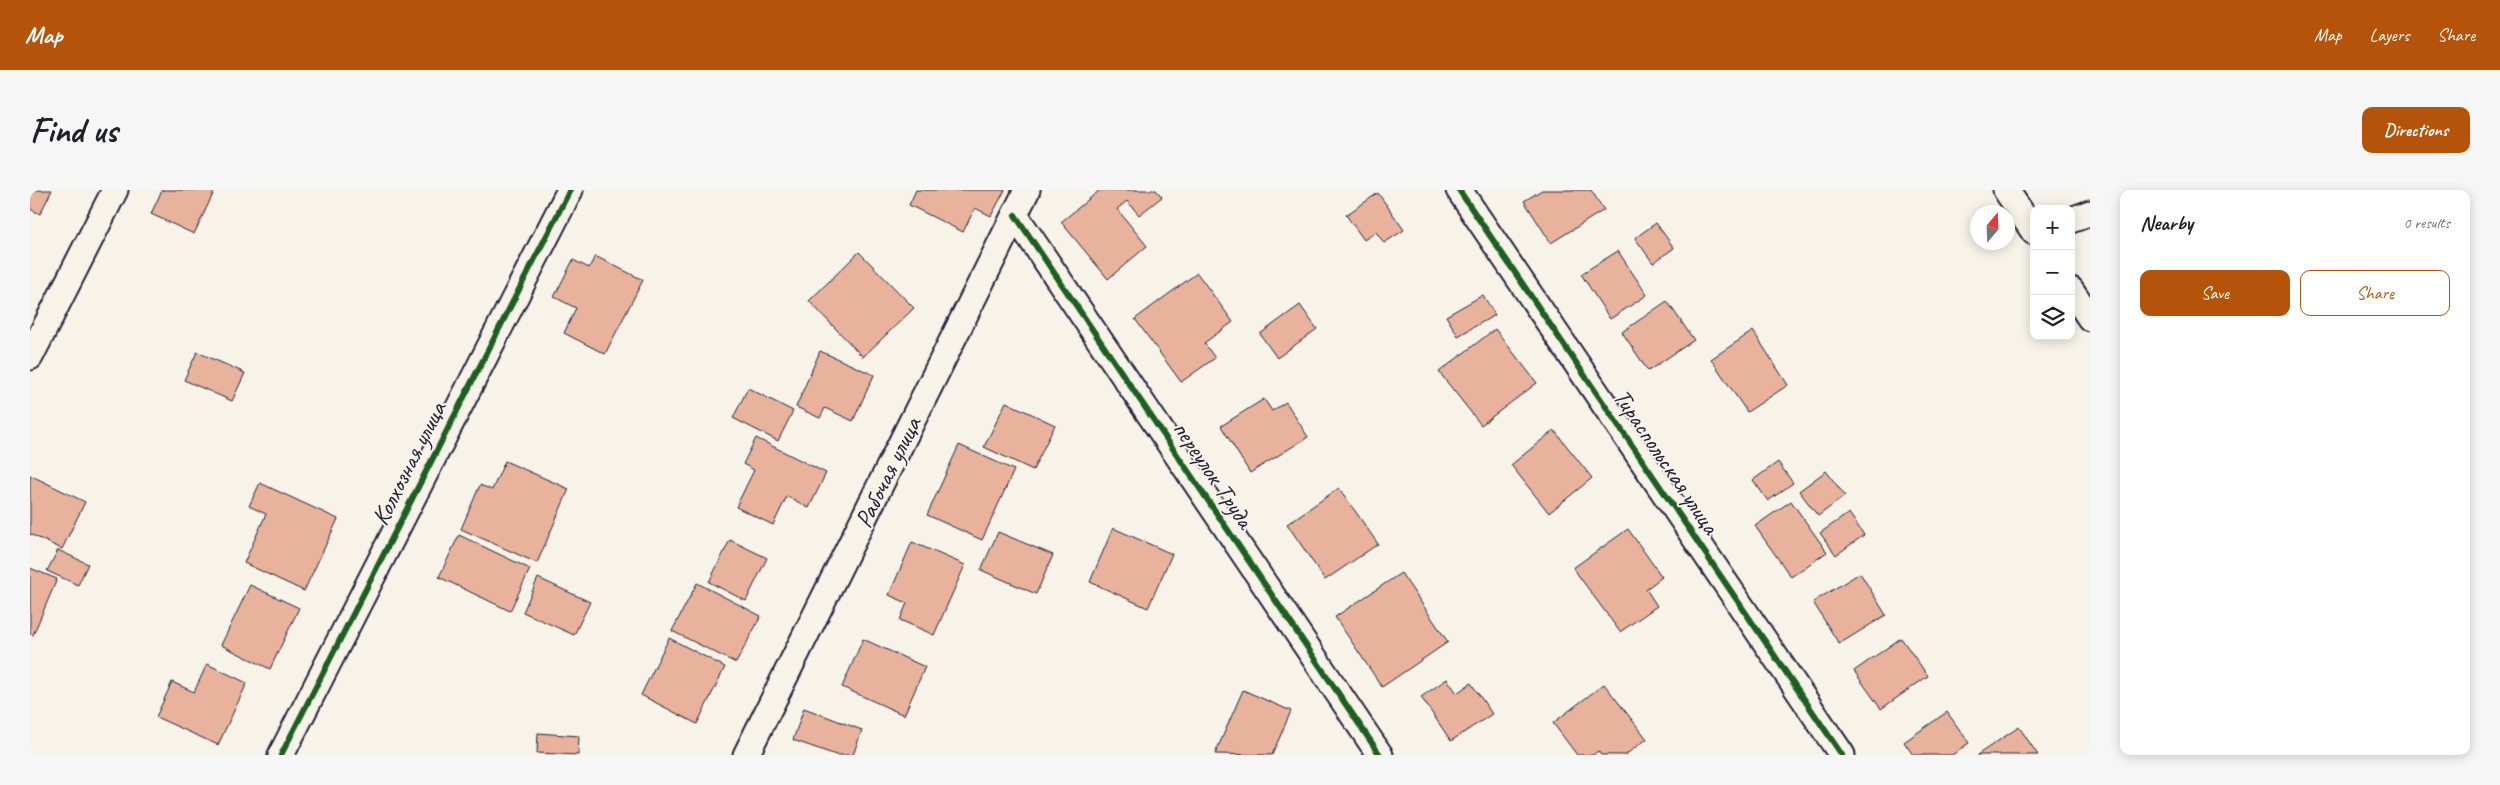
<!DOCTYPE html>
<meta charset="utf-8">
<style>
:root{--surface:#fff;--page:#f6f6f6;--text:#202124;--muted:#757577;--line:#e0e0e0;--accent:#b45309}
body{margin:0;font-family:Caveat,sans-serif;background:var(--page);color:var(--text)}
.controls{position:absolute;right:15px;top:15px;display:grid;overflow:hidden;border-radius:10px;box-shadow:0 2px 12px #0003}
.controls button{width:45px;height:45px;display:grid;place-items:center;padding:0;border:0;border-bottom:1px solid var(--line);background:var(--surface);color:var(--text);font:25px sans-serif}
.compass{position:absolute;left:1940px;top:15px;width:45px;height:45px;border-radius:50%;background:var(--surface);box-shadow:0 2px 12px #0003;rotate:19deg}
.list{margin:0;padding:0;list-style:none}
h2{display:flex;justify-content:space-between;align-items:center;height:65px;margin:0;padding:0 20px;font-size:21px}
h2 small{font-size:16px;font-weight:400;color:var(--muted)}
.actions{display:flex;gap:10px;padding:15px 20px}
.actions a{flex:1;padding:11px 0;border:1px solid var(--accent);border-radius:10px;text-align:center;font-size:18px;color:var(--accent)}
.actions .main{background:var(--accent);color:#fff}
.icon{flex:none;width:28px;height:28px;fill:none;stroke:currentColor;stroke-width:2;stroke-linecap:round;stroke-linejoin:round}
.map{position:relative;flex:none;width:2060px;height:565px;overflow:hidden;border-radius:10px}
header{display:flex;align-items:center;gap:30px;box-sizing:border-box;height:70px;padding:0 25px;background:var(--accent);color:#fff}
header strong{font-size:24px}
nav{display:flex;gap:28px;margin-inline-start:auto;font-size:18px}
.intro{display:flex;align-items:center;justify-content:space-between;box-sizing:border-box;height:120px;padding:0 30px}
h1{margin:0;font-size:35px}
.button{padding:12px 22px;border-radius:10px;background:var(--accent);color:#fff;font-size:18px;font-weight:700}
main{display:flex;gap:30px;padding:0 30px}
aside{flex:1;background:var(--surface);border-radius:10px;box-shadow:0 2px 12px #0003}
.map>svg:first-child{display:block}
.building{fill:#e8b29c;stroke:#22223b}
.lines{fill:none;stroke-linecap:round;stroke-linejoin:round}
.minor-casing{stroke:#22223b;stroke-width:29}
.minor{stroke:#f7f3e8;stroke-width:25}
.cycleway-casing{stroke:#f7f3e8;stroke-width:9}
.cycleway{stroke:#1b5e20;stroke-width:6}
.labels{text-anchor:middle;stroke-width:4;stroke-linejoin:round;paint-order:stroke}
.street-label{font-size:25px;fill:#22223b;stroke:#f7f3e8}
</style>
<header>
<strong>Map</strong>
<nav><a>Map</a><a>Layers</a><a>Share</a></nav>
</header>
<div class="intro"><h1>Find us</h1><a class="button">Directions</a></div>
<main>
<div class="map">
<svg width="2060" height="565" viewBox="0 0 2060 565">
<rect width="100%" height="100%" fill="#f7f3e8"/>
<filter id="ink" filterUnits="userSpaceOnUse"><feTurbulence type="fractalNoise" baseFrequency=".02" numOctaves="2"/><feDisplacementMap in="SourceGraphic" scale="10" xChannelSelector="R" yChannelSelector="G"/><feConvolveMatrix kernelMatrix="1 2 1 2 8 2 1 2 1" color-interpolation-filters="sRGB"/></filter>
<g filter="url(#ink)">
<!-- building -->
<g class="building">
<path d="M0,0H22L10,24L0,19Z"/>
<path d="M132,0H185L164,44L121,24Z"/>
<path d="M886,0H975L961,26L945,18L933,42L879,15Z"/>
<path d="M1070,0H1126L1132,7L1109,25L1097,11L1087,19L1117,56L1078,89L1031,32Z"/>
<path d="M1512,0H1561L1574,20L1521,53L1494,11Z"/>
<path d="M1348,3L1374,40L1354,53L1346,42L1334,50L1316,25Z"/>
<path d="M1626,33L1644,58L1623,73L1605,48Z"/>
<path d="M1588,61L1617,105L1580,129L1551,84Z"/>
<path d="M829,62L884,118L833,167L779,111Z"/>
<path d="M565,66L613,90L575,164L534,143L546,118L524,107L543,70L559,78Z"/>
<path d="M1167,83L1203,132L1174,153L1185,168L1151,192L1105,129Z"/>
<path d="M1453,105L1465,125L1428,146L1416,126Z"/>
<path d="M1637,111L1664,150L1618,181L1592,142Z"/>
<path d="M1270,115L1287,139L1247,168L1230,144Z"/>
<path d="M1465,139L1507,193L1451,235L1409,182Z"/>
<path d="M1723,141L1758,195L1717,222L1681,169Z"/>
<path d="M790,161L844,185L823,231L795,218L790,228L766,217Z"/>
<path d="M167,162L215,183L202,211L154,190Z"/>
<path d="M718,198L763,221L748,251L703,228Z"/>
<path d="M1234,209L1242,221L1256,212L1278,247L1220,283L1191,236Z"/>
<path d="M976,212L1025,235L1003,280L954,257Z"/>
<path d="M1524,240L1562,288L1519,323L1481,275Z"/>
<path d="M726,248L796,283L779,318L757,306L743,335L706,317L724,280L713,274Z"/>
<path d="M929,255L984,280L952,350L897,325Z"/>
<path d="M475,271L539,299L507,373L431,339L450,295L462,300Z"/>
<path d="M1748,272L1763,293L1738,311L1723,290Z"/>
<path d="M1796,281L1815,306L1788,326L1769,301Z"/>
<path d="M0,285L55,312L32,359L0,344Z"/>
<path d="M230,293L308,329L274,401L214,373L236,324L219,316Z"/>
<path d="M1309,298L1348,354L1295,390L1257,334Z"/>
<path d="M1761,311L1797,362L1761,387L1725,336Z"/>
<path d="M1819,323L1834,345L1806,365L1790,343Z"/>
<path d="M1083,338L1142,364L1118,418L1060,392Z"/>
<path d="M1598,339L1632,387L1616,399L1627,416L1590,442L1543,378Z"/>
<path d="M968,342L1023,365L1006,404L951,380Z"/>
<path d="M429,345L500,379L480,421L409,387Z"/>
<path d="M700,350L737,368L716,411L679,392Z"/>
<path d="M882,352L935,375L904,445L870,430L877,413L859,405Z"/>
<path d="M28,360L58,374L48,395L17,381Z"/>
<path d="M0,378L27,389L3,445L0,444Z"/>
<path d="M1371,383L1418,452L1352,497L1305,427Z"/>
<path d="M1830,383L1856,425L1809,454L1783,412Z"/>
<path d="M508,388L560,412L544,445L493,422Z"/>
<path d="M667,393L731,426L706,473L642,441Z"/>
<path d="M220,395L269,418L240,479L191,455Z"/>
<path d="M639,448L695,477L667,534L611,505Z"/>
<path d="M1871,448L1898,486L1851,519L1824,481Z"/>
<path d="M833,449L895,477L874,525L812,497Z"/>
<path d="M177,474L217,493L188,555L126,527L142,492L164,502Z"/>
<path d="M1417,489L1427,503L1441,493L1462,524L1421,551L1391,507Z"/>
<path d="M1574,494L1617,549L1595,565H1571L1568,561L1563,565H1547L1523,533Z"/>
<path d="M1213,500L1261,521L1242,565L1185,564Z"/>
<path d="M774,518L832,540L823,565H806L763,550Z"/>
<path d="M1917,522L1939,553L1922,565H1883L1874,552Z"/>
<path d="M1989,537L2008,565H1947Z"/>
<path d="M508,543L549,546L548,565L507,563Z"/>
</g>
<g class="lines">
<defs>
<g id="minor">
<path d="M1429,0L1812,565"/>
<path d="M1976,0L2004,42"/>
<path d="M985,25L1350,565"/>
<path d="M2041,30L2060,23"/>
<path d="M2041,100L2060,128"/>
<path d="M0,167L85,0"/>
<path d="M251,565L540,0"/>
<path d="M716,565L997,0"/>
</g>
</defs>
<!-- minor casing -->
<use href="#minor" class="minor-casing"/>
<!-- minor -->
<use href="#minor" class="minor"/>
<defs>
<g id="cycleway">
<path d="M1429,0L1812,565"/>
<path d="M985,25L1350,565"/>
<path d="M251,565L540,0"/>
</g>
</defs>
<!-- cycleway casing -->
<use href="#cycleway" class="cycleway-casing"/>
<!-- cycleway -->
<use href="#cycleway" class="cycleway"/>
</g>
</g>
<g class="labels">
<!-- street labels -->
<g class="street-label">
<text transform="translate(1637 271) rotate(56)" y="9">Тираспольская улица</text>
<text transform="translate(378 273) rotate(-63)" y="9">Колхозная улица</text>
<text transform="translate(857 282) rotate(-64)" y="9">Рабочая улица</text>
<text transform="translate(1184 284) rotate(56)" y="9">переулок Труда</text>
</g>
</g>
</svg>
<div class="controls">
<button>+</button>
<button>−</button>
<button><svg class="icon" aria-label="layers" viewBox="0 0 24 24"><path d="M12 4l9 5-9 5-9-5zM3 14l9 5 9-5"/></svg></button>
</div>
<svg class="compass" viewBox="-18 -18 36 36"><path d="M0-13l5 13h-10z" fill="#e53935"/><path d="M0 13l5-13h-10z" fill="#757577"/></svg>
</div>
<aside>
<h2>Nearby<small>0 results</small></h2>
<ul class="list">
</ul>
<div class="actions"><a class="main">Save</a><a>Share</a></div>
</aside>
</main>
